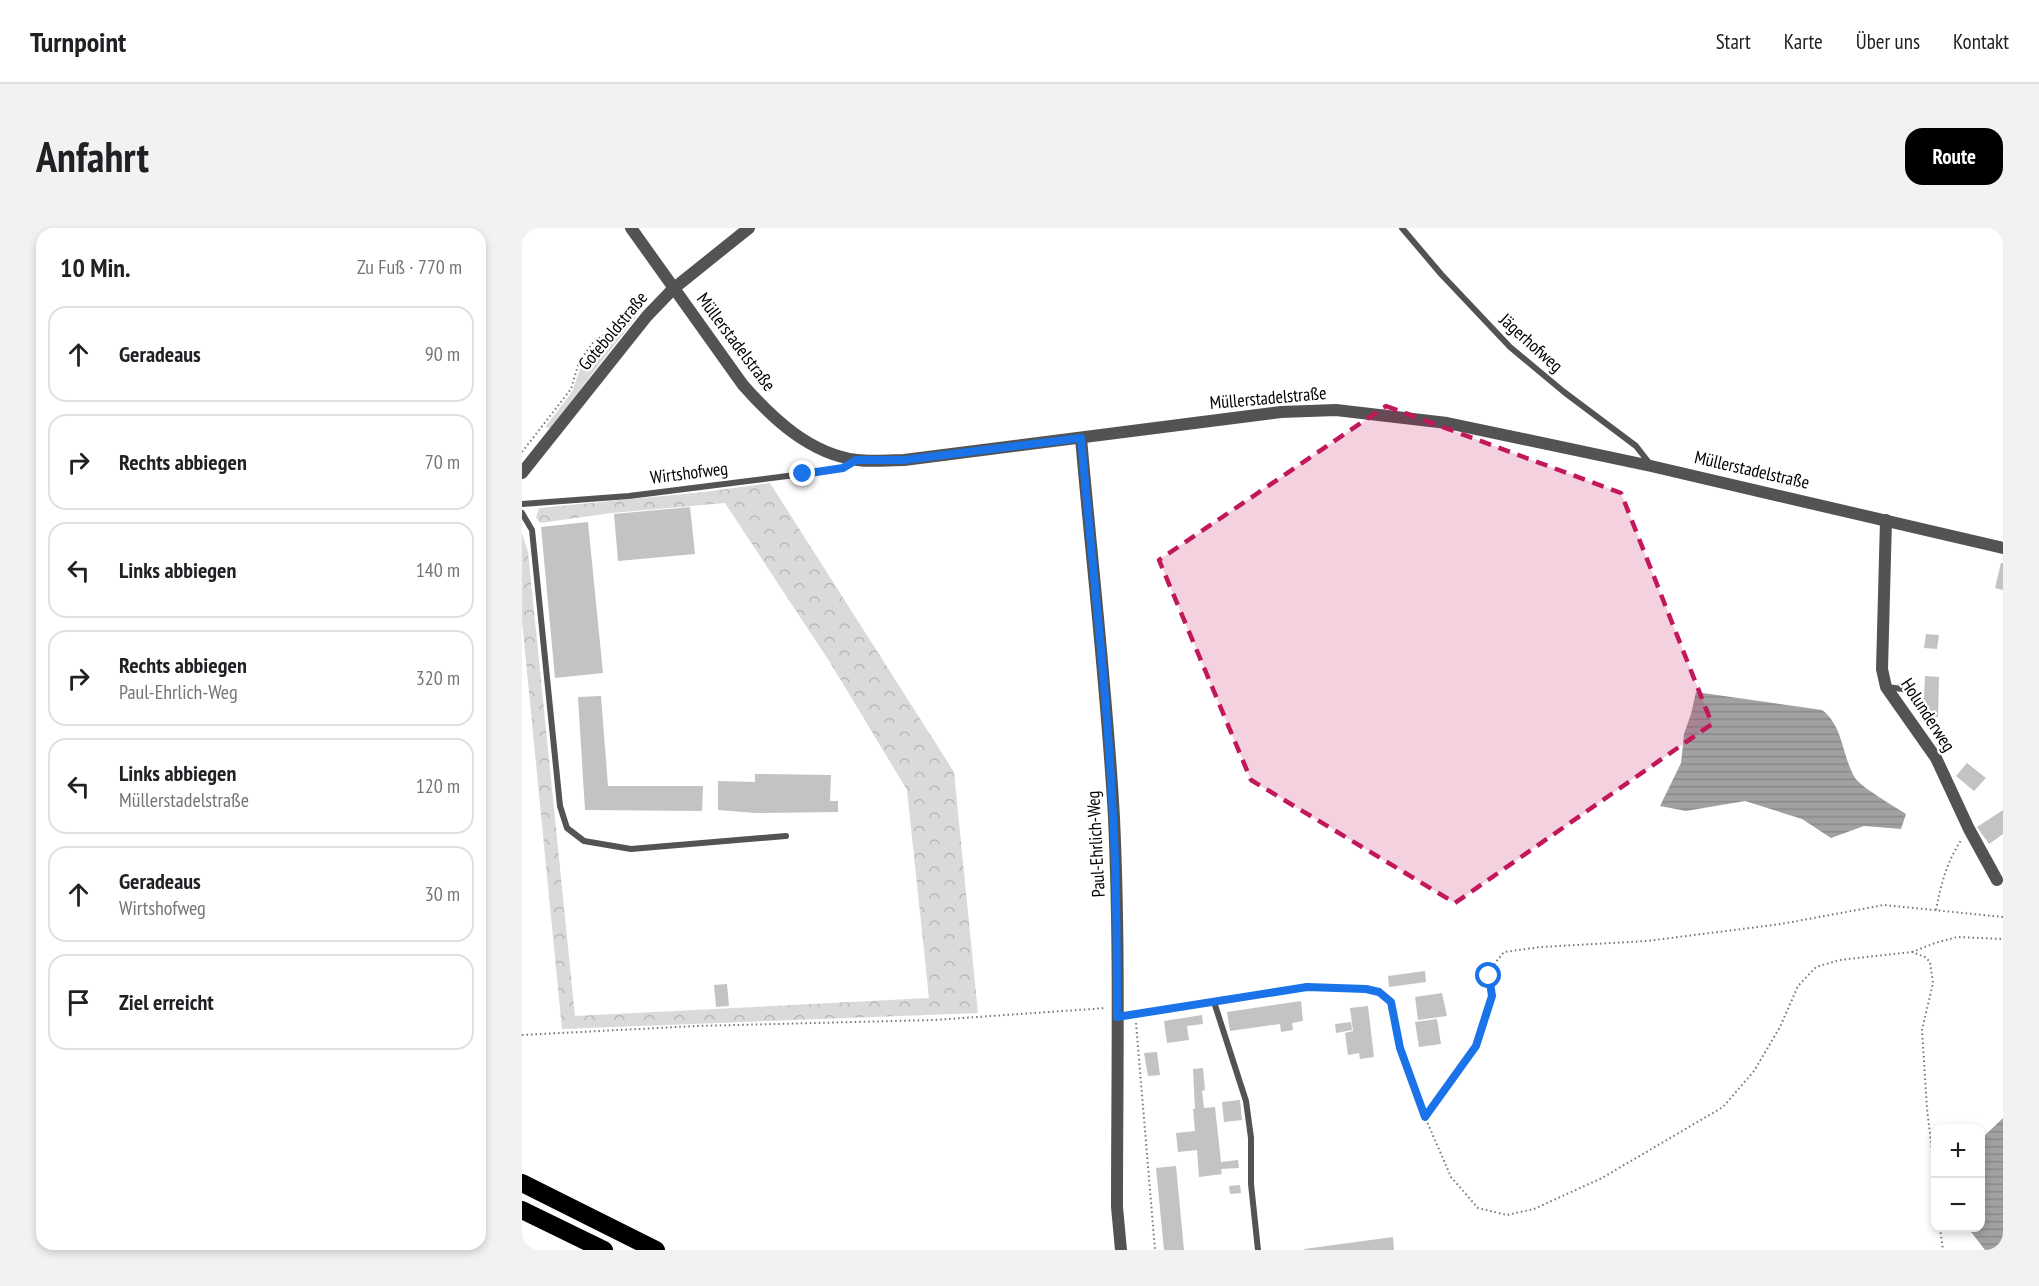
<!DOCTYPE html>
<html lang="de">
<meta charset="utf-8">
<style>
:root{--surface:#fff;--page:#f2f2f2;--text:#202124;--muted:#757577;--line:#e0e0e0;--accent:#000}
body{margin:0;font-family:"PT Sans Narrow",sans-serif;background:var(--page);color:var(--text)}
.controls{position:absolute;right:18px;bottom:18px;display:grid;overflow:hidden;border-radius:12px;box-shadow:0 3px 9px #0003}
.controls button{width:54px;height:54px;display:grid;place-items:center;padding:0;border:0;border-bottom:2px solid var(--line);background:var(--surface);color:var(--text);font:30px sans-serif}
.stop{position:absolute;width:18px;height:18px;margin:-14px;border:4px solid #1a73e8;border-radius:50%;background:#fff}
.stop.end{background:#1a73e8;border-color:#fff;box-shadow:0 2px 6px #0008}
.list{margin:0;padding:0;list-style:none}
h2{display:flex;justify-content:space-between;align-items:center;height:78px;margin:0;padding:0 24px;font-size:26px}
h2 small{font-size:20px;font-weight:400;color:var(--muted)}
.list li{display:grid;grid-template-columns:39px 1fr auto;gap:18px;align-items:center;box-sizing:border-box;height:96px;margin:0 12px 12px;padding:0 12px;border:2px solid var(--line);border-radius:18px}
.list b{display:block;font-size:22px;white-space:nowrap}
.list p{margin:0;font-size:20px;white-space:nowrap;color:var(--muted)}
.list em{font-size:20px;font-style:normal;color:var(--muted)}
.icon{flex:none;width:33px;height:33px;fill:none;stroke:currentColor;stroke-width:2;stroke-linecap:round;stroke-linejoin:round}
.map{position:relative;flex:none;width:1481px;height:1022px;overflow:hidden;border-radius:18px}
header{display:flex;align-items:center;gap:36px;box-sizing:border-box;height:84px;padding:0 30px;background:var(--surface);border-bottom:2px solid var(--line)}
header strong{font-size:28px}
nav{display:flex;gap:33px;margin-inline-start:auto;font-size:21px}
.intro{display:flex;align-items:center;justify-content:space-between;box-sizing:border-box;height:144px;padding:0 36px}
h1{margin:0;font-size:42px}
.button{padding:15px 27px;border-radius:18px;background:var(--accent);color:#fff;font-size:21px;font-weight:700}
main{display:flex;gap:36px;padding:0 36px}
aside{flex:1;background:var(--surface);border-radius:18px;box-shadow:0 3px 9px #0003}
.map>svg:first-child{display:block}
.grass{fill:#dadada}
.forest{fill:url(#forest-crowns)}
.water{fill:url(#water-rules)}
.building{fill:#c3c3c3}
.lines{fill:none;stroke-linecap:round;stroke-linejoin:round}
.path{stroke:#757575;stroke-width:2;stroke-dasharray:1.5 3;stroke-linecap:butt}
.service{stroke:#535353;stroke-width:6}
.minor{stroke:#535353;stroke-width:12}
.motorway{stroke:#000;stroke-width:18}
.route{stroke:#1a73e8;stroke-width:8}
.marked{fill:#c2185b;fill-opacity:0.2;stroke:#c2185b;stroke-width:4.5;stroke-dasharray:12 8;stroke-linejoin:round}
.labels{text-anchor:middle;stroke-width:4.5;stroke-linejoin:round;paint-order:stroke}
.street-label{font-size:18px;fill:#000;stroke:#fff}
</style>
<header>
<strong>Turnpoint</strong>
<nav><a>Start</a><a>Karte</a><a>Über uns</a><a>Kontakt</a></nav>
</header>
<div class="intro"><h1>Anfahrt</h1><a class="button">Route</a></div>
<main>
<aside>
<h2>10 Min.<small>Zu Fuß · 770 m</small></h2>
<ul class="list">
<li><svg class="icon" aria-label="ahead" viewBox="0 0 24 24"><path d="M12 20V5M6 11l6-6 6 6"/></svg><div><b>Geradeaus</b></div><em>90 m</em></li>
<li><svg class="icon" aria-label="right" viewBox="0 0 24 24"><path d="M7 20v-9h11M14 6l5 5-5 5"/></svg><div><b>Rechts abbiegen</b></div><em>70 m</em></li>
<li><svg class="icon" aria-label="left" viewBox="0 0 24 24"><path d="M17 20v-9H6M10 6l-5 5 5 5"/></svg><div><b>Links abbiegen</b></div><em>140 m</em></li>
<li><svg class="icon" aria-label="right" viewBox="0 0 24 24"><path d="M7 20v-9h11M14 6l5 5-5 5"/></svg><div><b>Rechts abbiegen</b><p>Paul-Ehrlich-Weg</p></div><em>320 m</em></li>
<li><svg class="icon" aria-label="left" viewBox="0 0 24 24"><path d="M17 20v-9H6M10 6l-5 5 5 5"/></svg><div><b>Links abbiegen</b><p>Müllerstadelstraße</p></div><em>120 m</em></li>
<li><svg class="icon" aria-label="ahead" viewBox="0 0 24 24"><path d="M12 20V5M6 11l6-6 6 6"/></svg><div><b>Geradeaus</b><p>Wirtshofweg</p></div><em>30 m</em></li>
<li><svg class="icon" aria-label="arrive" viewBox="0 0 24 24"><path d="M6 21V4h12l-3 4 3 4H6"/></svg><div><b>Ziel erreicht</b></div></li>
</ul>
</aside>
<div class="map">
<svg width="1481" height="1022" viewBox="0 0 1481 1022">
<defs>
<pattern id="forest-crowns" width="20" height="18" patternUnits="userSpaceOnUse" patternTransform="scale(1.5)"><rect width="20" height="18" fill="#dadada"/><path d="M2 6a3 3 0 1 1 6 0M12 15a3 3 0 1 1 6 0" fill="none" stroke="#b9b9b9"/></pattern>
<pattern id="water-rules" width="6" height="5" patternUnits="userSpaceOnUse" patternTransform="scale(1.5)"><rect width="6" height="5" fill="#a1a1a1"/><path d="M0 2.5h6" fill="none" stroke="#898989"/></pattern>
</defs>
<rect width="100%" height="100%" fill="#fff"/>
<!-- grass -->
<path class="grass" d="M115,88L28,200L23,199L50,164L60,135L69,123L74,117L98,103L111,89Z"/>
<!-- forest -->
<path class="forest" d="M248,255L432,544L456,785L40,801L0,393V305L6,324L53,788L407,770L385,562L309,436L203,275L90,285L18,295L14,289L17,280L182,264Z"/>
<!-- water -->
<g class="water">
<path d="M1174,464L1300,482C1321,497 1320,528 1333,550C1339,559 1373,579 1384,586L1379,601L1342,598L1309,610L1280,591L1223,573L1164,583L1138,578L1159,535L1162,506L1169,486Z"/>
<path d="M1481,890V1022H1463L1446,1000H1458L1459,911Z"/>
</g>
<!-- building -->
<g class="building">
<path d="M168,279L173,326L96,333L92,286Z"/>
<path d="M66,294L81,445L33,450L19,299Z"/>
<path d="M1479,335H1481V362L1473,360Z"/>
<path d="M1404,406L1417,407L1415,421L1402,420Z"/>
<path d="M1403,448L1417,449L1416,489L1399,488L1400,470H1402Z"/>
<path d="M79,468L86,558H181L180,583L63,582L56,469Z"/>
<path d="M1445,535L1464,550L1452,563L1434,548Z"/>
<path d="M233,546L309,547L308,573H316V584L233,585L196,582V553L233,554Z"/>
<path d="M1481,582V606L1467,616L1455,599Z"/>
<path d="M903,743L904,754L867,759L866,748Z"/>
<path d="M205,756L207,778L194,779L192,757Z"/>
<path d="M920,765L925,788L896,792L893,769Z"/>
<path d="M779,773L781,793L770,795L771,802L759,804L758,796L708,803L705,784Z"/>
<path d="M846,778L852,829L838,831L837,825L826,827L823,805L831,803L828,780Z"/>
<path d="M680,787L681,796L665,798L667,812L645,815L642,793Z"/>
<path d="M915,791L919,816L897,819L893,794Z"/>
<path d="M829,794L830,802L814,805L813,796Z"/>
<path d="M635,824L638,847L626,848L622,825Z"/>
<path d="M681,840L683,862L680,863L682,880L693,879L699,934L716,932L717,940L699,941L700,946L677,949L675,922L656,924L654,905L673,903L671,881H673L671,841Z"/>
<path d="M718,872L720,892L702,894L700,874Z"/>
<path d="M654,938L662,1022H642L634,940Z"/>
<path d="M718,957L719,965L708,966L707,958Z"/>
<path d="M871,1009L872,1022H783L782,1021Z"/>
</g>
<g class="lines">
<!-- path -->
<g class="path">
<path d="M0,224L49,161L57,134L73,112L93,102L109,86L112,85"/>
<path d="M1414,682C1419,656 1425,633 1440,611"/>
<path d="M1390,724L1413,715L1435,709L1481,711"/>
<path d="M851,763L857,764L869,774L878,820L906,896L929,949L956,980L985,987L1012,981L1080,950L1201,879L1232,843L1258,799L1276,758L1294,739L1318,732L1390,724L1403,729L1408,734L1411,755L1400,802L1405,881L1414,955"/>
<path d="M614,795L633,1022"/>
<path d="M0,807L174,798L412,792L584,780"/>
<path d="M904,888L954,817L970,768L967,748L973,735L982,724L1019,719L1125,713L1259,696L1362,677L1481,689"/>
<path d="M1418,1000L1421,1022"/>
</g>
<!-- service -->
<g class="service">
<path d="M880,0L919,46L988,119L1042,164L1114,218L1128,236"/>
<path d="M0,276L107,268L281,246L321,240L332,234"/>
<path d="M0,285L10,302L38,578L45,600L62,613L109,621L264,608"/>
<path d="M1365,459L1388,462"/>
<path d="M692,774L724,873L729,910V956L736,1022"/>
<path d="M595,789L785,759L844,761"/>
</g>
<!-- minor -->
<g class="minor">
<path d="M109,0L221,157C251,191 288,226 335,232C350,234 367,232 382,232L759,184L814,182L925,195L1129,238L1481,320"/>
<path d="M559,210C570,336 585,463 592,590C598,719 595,849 595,979L599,1022"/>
<path d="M0,245L125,88L151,61L227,0"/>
<path d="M1364,292L1360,441L1364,459L1414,530L1447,601L1475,652"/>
</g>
<!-- motorway -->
<g class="motorway">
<path d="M0,955L134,1022"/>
<path d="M0,982L82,1022"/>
</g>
</g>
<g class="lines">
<!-- route -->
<path class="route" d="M281,246L321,240L334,232H382L559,210C570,336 585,462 591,588C595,655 595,722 595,789L785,759L844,761L857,764L869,774L878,820L903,889L954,818L970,768L967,748"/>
</g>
<!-- marked area -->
<path class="marked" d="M864,178L1099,265L1190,496L933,675L729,552L637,332Z"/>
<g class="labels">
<!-- street labels -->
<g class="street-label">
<text transform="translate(91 103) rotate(-50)" y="6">Goteboldstraße</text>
<text transform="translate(214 114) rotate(53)" y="6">Müllerstadelstraße</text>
<text transform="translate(1009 115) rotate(42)" y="6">Jägerhofweg</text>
<text transform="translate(746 170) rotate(-5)" y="6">Müllerstadelstraße</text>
<text transform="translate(1230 242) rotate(13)" y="6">Müllerstadelstraße</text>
<text transform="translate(167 245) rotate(-7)" y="6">Wirtshofweg</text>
<text transform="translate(1406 487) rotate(57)" y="6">Holunderweg</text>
<text transform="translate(574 616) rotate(-93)" y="6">Paul-Ehrlich-Weg</text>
</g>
</g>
</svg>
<div class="controls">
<button>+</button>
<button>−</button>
</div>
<div class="stop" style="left:967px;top:748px"></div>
<div class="stop end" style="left:281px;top:246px"></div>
</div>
</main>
